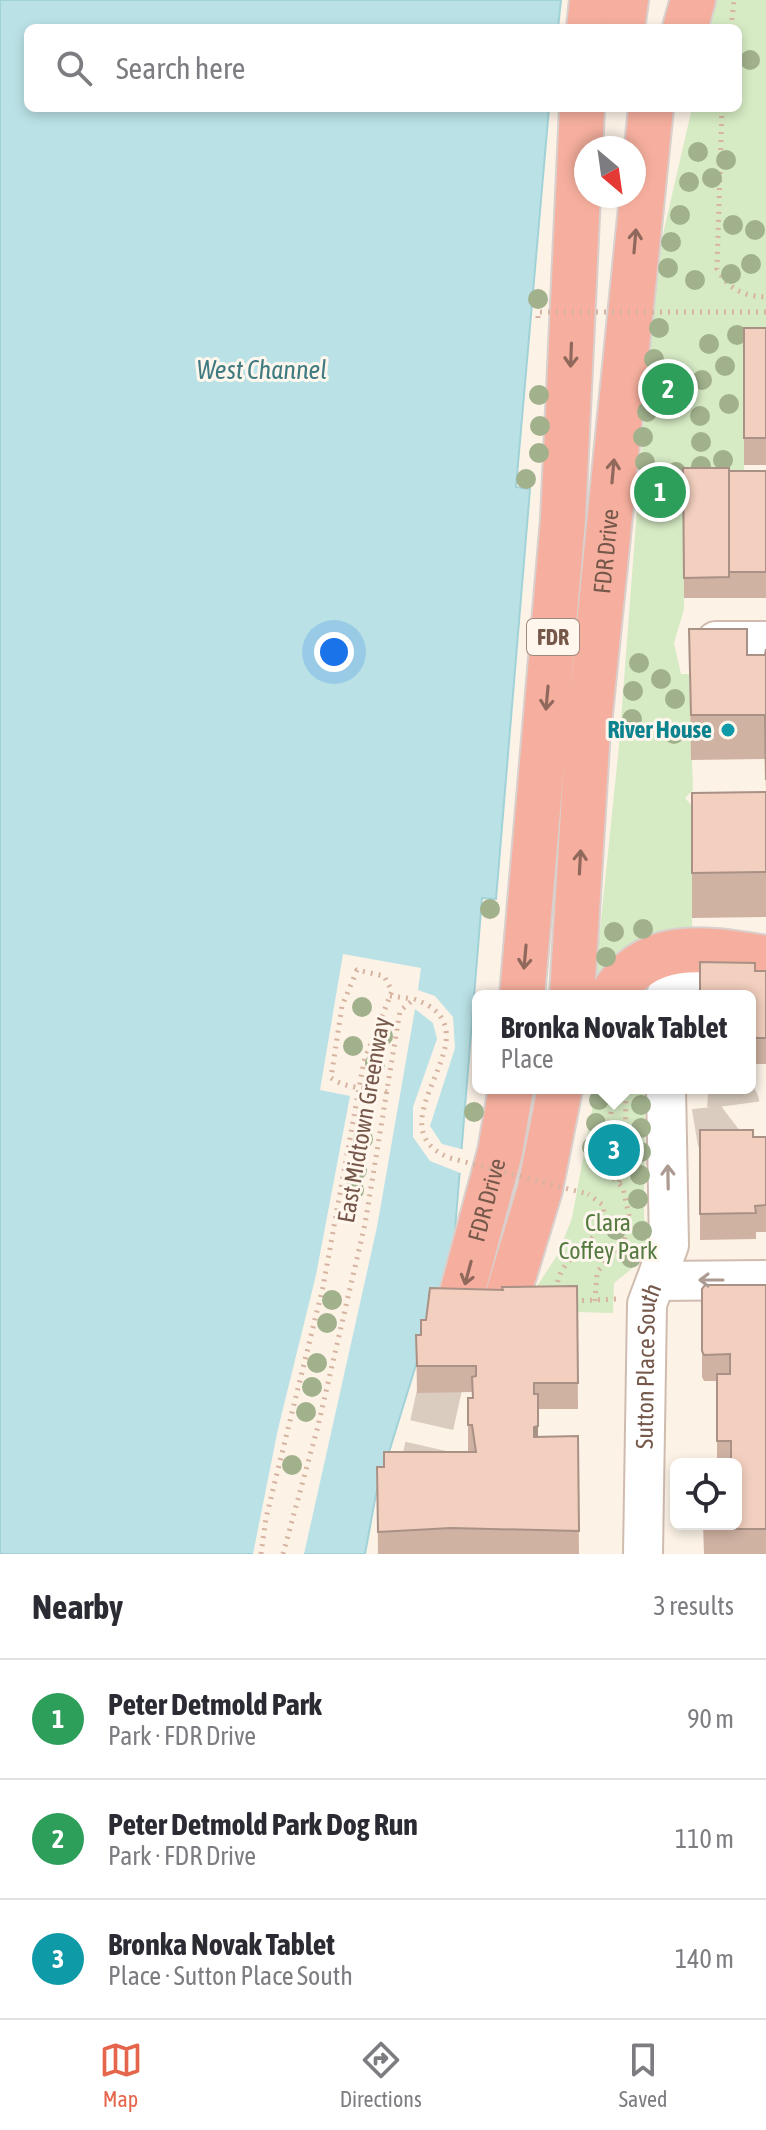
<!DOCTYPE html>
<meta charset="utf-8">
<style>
:root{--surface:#fff;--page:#f2f2f3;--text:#2b2b33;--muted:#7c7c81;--line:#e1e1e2;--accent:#e5664c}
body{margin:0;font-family:"Asap Condensed",sans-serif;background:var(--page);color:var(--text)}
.controls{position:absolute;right:24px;bottom:24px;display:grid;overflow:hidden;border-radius:12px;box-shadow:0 4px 12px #0003}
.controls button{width:72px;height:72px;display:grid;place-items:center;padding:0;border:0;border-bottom:2px solid var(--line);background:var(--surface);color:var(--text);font:40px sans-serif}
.compass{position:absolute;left:574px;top:136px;width:72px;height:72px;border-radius:50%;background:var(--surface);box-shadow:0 4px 12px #0003;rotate:151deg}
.you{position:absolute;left:334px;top:652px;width:28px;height:28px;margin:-20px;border:6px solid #fff;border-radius:50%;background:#1a73e8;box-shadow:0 0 0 12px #1a73e833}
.badge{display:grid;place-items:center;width:52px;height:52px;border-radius:50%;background:var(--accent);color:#fff;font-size:26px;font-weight:700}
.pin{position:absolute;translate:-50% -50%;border:4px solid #fff;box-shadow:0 2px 8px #0006}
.popup{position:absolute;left:472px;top:990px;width:284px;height:104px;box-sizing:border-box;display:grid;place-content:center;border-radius:12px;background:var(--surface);filter:drop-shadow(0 2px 6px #0005);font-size:26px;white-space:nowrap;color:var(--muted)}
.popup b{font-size:30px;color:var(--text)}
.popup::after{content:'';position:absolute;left:50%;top:100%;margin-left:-16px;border:16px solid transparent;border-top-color:var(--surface)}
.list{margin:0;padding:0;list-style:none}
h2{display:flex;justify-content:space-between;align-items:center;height:104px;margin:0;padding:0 32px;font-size:34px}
h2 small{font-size:26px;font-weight:400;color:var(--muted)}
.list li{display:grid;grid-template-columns:52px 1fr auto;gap:24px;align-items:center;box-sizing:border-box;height:120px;padding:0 32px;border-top:2px solid var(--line)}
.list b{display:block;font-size:30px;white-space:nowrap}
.list p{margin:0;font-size:26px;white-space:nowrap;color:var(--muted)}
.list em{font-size:26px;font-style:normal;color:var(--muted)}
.icon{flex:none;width:44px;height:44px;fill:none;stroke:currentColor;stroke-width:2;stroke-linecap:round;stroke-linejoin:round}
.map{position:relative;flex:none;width:766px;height:1554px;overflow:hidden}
.search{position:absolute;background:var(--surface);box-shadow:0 4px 12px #0003;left:24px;right:24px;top:24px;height:88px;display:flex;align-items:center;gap:20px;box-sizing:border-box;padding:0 28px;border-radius:12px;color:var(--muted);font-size:30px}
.sheet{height:464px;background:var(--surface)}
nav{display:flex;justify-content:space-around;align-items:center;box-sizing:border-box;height:112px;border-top:2px solid var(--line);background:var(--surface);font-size:22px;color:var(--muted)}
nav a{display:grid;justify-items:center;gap:4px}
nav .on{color:var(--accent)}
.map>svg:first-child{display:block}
.green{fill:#d6eac4}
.water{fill:#bae2e6;stroke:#a1d2d8;stroke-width:2}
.pier{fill:#fcf2e6}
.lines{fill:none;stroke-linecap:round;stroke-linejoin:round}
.minor-tunnel{stroke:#daccbf;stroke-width:38;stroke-dasharray:38 19;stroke-linecap:butt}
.highway-tunnel{stroke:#daccbf;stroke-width:44;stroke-dasharray:44 22;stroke-linecap:butt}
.minor-casing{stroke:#d0bcaf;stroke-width:42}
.highway-casing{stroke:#d9d0cd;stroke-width:48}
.path{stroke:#d7b3a1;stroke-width:5;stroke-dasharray:2 6;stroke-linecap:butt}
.minor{stroke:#fff;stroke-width:38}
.highway{stroke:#f6af9e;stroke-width:44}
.path-bridge{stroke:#d7b3a1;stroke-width:5;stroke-dasharray:2 6;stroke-linecap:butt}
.tree{fill:#a1b18c}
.wall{fill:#d0b2a3}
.shaded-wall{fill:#a99185}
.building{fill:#f2cfbe;stroke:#a99185;stroke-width:2}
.oneway{stroke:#90695c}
.oneway2{stroke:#ad9b93}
.culture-dot{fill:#0f9aa8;stroke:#fff7ed;stroke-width:3}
.labels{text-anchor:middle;stroke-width:6;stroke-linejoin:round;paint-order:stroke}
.shield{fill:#fff7ed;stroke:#9f887c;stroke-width:2}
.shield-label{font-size:22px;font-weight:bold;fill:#76584b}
.street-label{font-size:24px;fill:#76584b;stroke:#fff7ed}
.culture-label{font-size:24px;font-weight:bold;fill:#0d838f;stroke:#fff7ed;text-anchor:end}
.park-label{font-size:24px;fill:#567b42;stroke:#fff7ed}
.water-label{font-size:26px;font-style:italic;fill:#417b82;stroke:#fff7ed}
</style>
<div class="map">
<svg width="766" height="1554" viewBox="0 0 766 1554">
<rect width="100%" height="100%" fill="#fcf2e6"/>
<!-- green -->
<g class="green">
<path d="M708,0H766V355H744V497H729V489H683L684,609L674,643L681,674H689L693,790L685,798L693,807L692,938L624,957L595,979L619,746L653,300L658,256L692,108H738V28H704Z"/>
<path d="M596,1088H645L644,1219L652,1229V1252L614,1283L613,1313L577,1312L528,1300L558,1254L572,1218Z"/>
</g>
<!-- water -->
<path class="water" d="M0,0H561L558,28H28V108H549L516,487L530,489L496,899L482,898L454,1242L376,1494L365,1554H0Z"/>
<!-- pier -->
<path class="pier" d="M343,954L421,968L418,990L435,996L453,1017L455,1048L430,1126L442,1144L465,1150L463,1174L430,1161L413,1137V1107L437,1039L433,1023L415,1009L377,1227L304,1554H253L278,1429L316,1275L350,1096L320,1090Z"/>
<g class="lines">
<!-- minor-tunnel -->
<path class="minor-tunnel" d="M695,1128C707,1126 726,1127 734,1118C754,1097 724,1089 708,1088"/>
<!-- highway-tunnel -->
<path class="highway-tunnel" d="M403,1554L452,1334"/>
<defs>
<g id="minor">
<path d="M716,641H766"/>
<path d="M666,996C675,966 723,968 748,966"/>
<path d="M656,1281L766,1280"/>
<path id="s1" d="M643,1554L647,1304L669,1245L666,1088"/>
</g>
<g id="highway">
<path d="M589,28L592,0"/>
<path d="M622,28L626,0"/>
<path d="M685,28L693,0"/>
<path d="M522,996L563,519L582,108"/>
<path id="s2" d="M572,996L587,744L651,108"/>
<path d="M611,996C648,936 707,949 766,958"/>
<path d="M503,1311L540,1189L560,1088"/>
<path id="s3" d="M457,1312L500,1152L511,1088"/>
</g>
</defs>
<!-- minor casing -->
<use href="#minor" class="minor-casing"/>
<!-- highway casing -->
<use href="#highway" class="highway-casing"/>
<!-- path -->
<g class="path">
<path d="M731,28L734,0"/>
<path d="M722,108L717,269C729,289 742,296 766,297"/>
<path d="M390,996L413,999"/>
<path d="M619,1182L625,1169L626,1088"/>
<path d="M557,1290C556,1260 592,1246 605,1222L603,1205L588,1194"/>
<path d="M574,1301L616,1299"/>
<path d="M595,1301L597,1272L624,1241L630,1221L623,1188L602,1166L615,1088"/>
<path d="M261,1554L266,1518L323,1287L364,1061L392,991L384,976L357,970L342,1006L331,1078C344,1088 371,1089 388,1092"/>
<path d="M283,1554L318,1426L365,1224L400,1011L414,999"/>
</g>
<!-- minor -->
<use href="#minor" class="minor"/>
<!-- highway -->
<use href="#highway" class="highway"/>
<!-- path-bridge -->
<g class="path-bridge">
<path d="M538,318V312H766"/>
<path d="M414,999C505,1031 366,1124 450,1158L588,1194"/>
</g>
</g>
<!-- trees -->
<g class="tree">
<circle cx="750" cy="60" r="10"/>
<circle cx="698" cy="152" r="10"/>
<circle cx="726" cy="160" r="10"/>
<circle cx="712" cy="178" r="10"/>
<circle cx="689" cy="182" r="10"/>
<circle cx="680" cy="215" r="10"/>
<circle cx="733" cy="225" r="10"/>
<circle cx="755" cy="230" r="10"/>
<circle cx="671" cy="242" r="10"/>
<circle cx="751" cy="264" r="10"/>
<circle cx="668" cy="268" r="10"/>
<circle cx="731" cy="274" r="10"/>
<circle cx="695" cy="280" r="10"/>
<circle cx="538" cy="299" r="10"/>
<circle cx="659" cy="328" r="10"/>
<circle cx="737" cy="335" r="10"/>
<circle cx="709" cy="344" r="10"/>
<circle cx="654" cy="359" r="10"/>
<circle cx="725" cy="366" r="10"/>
<circle cx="702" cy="380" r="10"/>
<circle cx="649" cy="386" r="10"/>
<circle cx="539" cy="395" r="10"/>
<circle cx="729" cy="404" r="10"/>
<circle cx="647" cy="412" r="10"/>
<circle cx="700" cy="416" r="10"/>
<circle cx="540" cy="426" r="10"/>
<circle cx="643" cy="437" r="10"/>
<circle cx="701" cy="442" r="10"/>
<circle cx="539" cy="453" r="10"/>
<circle cx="723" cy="460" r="10"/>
<circle cx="645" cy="462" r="10"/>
<circle cx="701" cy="466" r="10"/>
<circle cx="676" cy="472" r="10"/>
<circle cx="526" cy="479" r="10"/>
<circle cx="639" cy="663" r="10"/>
<circle cx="661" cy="679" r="10"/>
<circle cx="633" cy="691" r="10"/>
<circle cx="675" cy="699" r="10"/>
<circle cx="632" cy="719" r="10"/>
<circle cx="674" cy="734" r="10"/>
<circle cx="490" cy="909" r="10"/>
<circle cx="643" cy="929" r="10"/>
<circle cx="614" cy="932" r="10"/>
<circle cx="606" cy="957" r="10"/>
<circle cx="362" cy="1007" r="10"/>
<circle cx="383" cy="1036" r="10"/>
<circle cx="353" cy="1046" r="10"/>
<circle cx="375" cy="1063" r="10"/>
<circle cx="599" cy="1100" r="10"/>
<circle cx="641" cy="1105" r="10"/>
<circle cx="474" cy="1112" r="10"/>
<circle cx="596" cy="1123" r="10"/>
<circle cx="641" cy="1128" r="10"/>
<circle cx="363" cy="1139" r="10"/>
<circle cx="592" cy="1147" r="10"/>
<circle cx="641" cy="1152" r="10"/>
<circle cx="357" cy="1170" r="10"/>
<circle cx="640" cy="1175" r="10"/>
<circle cx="354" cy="1190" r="10"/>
<circle cx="638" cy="1199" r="10"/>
<circle cx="616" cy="1230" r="10"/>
<circle cx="642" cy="1231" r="10"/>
<circle cx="631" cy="1258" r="10"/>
<circle cx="332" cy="1300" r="10"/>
<circle cx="327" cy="1323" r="10"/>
<circle cx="317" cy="1363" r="10"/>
<circle cx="312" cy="1387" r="10"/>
<circle cx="306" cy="1412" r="10"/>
<circle cx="292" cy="1465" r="10"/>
</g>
<!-- wall -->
<g class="wall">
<rect x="744" y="328" width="22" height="137"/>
<path d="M683,468L729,550L766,471V598H684Z"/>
<path d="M689,629L747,655H765L766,649V917L692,918V793L766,792L765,759L691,760Z"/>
<path d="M755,971H766V1064H753V1072L750,1073V996Z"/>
<path d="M700,1130L753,1137H766V1232H756V1239L700,1240Z"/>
<path d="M766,1285V1554H704L703,1524H736L717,1462V1381H704L702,1377V1289Z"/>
<path d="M577,1286L578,1409H538V1437L578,1436L579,1554H378L377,1467H384L468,1452V1398H472V1392L417,1393L416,1335H421L426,1320L503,1290Z"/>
</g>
<!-- shaded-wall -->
<path class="shaded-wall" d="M538,1426V1452L534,1453V1427Z"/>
<!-- building -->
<g class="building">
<rect x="744" y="328" width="22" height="110"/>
<path d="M683,468H729V577L684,578Z"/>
<rect x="729" y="471" width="37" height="101"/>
<path d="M689,629H747V655H765L766,649V780L765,715H691Z"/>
<path d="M766,792V872L692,873V793Z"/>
<path d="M700,962L755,963V971H766V1038H753V1046H750V996H700Z"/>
<path d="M700,1130H753V1137H766V1205L755,1206L756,1213L700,1214Z"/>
<path d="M705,1285H766V1529H704V1524H736V1464H702L731,1461V1441H717V1374H730V1354L704,1355L702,1351V1289Z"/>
<path d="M577,1286L578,1383H534V1394H538V1426L534,1427V1437L578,1436L579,1531L451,1528L378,1532L377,1467H384V1452H476L472,1425H468V1398H473L472,1377L476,1376V1366H417L416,1335H421V1320H426L430,1288L503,1290L502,1287Z"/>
</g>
<!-- one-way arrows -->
<defs><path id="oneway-shaft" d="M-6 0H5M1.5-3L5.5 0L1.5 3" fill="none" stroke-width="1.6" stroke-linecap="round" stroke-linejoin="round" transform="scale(2)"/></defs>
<g class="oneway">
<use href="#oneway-shaft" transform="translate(635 241) rotate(-85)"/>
<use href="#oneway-shaft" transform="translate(571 355) rotate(92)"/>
<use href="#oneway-shaft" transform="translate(613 471) rotate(-85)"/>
<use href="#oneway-shaft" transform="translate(547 698) rotate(95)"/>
<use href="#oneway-shaft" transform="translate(580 862) rotate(-87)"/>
<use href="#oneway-shaft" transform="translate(525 957) rotate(95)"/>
<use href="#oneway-shaft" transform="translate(468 1273) rotate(105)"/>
</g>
<g class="oneway2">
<use href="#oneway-shaft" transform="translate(668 1177) rotate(-91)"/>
<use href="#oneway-shaft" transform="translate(711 1280) rotate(180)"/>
</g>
<!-- markers -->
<circle class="culture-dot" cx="728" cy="730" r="8"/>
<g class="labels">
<!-- shield labels -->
<rect class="shield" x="527" y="619" width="52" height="36" rx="6"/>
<g class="shield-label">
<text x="553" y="645">FDR</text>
</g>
<!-- street labels -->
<g class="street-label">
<text dy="8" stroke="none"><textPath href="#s2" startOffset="446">FDR Drive</textPath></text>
<text transform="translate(364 1120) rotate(-80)" y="8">East Midtown Greenway</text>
<text dy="8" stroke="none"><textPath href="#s3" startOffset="116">FDR Drive</textPath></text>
<text dy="8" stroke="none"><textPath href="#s1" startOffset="188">Sutton Place South</textPath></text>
</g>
<!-- culture labels -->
<g class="culture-label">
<text x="712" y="738">River House</text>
</g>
<!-- park labels -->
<g class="park-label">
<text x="608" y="1231">Clara<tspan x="608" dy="28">Coffey Park</tspan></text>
</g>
<!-- water labels -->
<g class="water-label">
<text x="262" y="379">West Channel</text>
</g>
</g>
</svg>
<div class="controls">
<button><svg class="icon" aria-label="locate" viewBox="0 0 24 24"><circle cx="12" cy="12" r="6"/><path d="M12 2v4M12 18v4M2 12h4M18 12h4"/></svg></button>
</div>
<svg class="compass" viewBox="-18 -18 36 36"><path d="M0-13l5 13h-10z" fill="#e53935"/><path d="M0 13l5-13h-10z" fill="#7c7c81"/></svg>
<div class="you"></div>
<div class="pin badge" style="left:660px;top:492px;background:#2e9e5b">1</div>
<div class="pin badge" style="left:668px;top:389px;background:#2e9e5b">2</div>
<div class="pin badge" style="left:614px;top:1150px;background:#0f9aa8">3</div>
<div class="popup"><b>Bronka Novak Tablet</b>Place</div>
<div class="search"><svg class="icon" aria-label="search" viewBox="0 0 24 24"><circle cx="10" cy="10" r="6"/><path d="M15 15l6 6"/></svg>Search here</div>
</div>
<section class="sheet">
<h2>Nearby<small>3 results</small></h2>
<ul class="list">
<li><span class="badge" style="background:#2e9e5b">1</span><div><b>Peter Detmold Park</b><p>Park · FDR Drive</p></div><em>90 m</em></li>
<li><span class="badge" style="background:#2e9e5b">2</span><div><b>Peter Detmold Park Dog Run</b><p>Park · FDR Drive</p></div><em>110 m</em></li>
<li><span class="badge" style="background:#0f9aa8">3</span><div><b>Bronka Novak Tablet</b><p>Place · Sutton Place South</p></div><em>140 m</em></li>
</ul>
</section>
<nav>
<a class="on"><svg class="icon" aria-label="map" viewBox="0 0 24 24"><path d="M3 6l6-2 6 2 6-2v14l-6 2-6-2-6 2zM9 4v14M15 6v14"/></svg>Map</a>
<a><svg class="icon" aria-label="directions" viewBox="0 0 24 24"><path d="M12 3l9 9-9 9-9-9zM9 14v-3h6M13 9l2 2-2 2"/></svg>Directions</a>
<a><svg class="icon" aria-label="saved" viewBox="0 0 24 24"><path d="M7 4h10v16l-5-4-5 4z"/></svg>Saved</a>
</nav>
